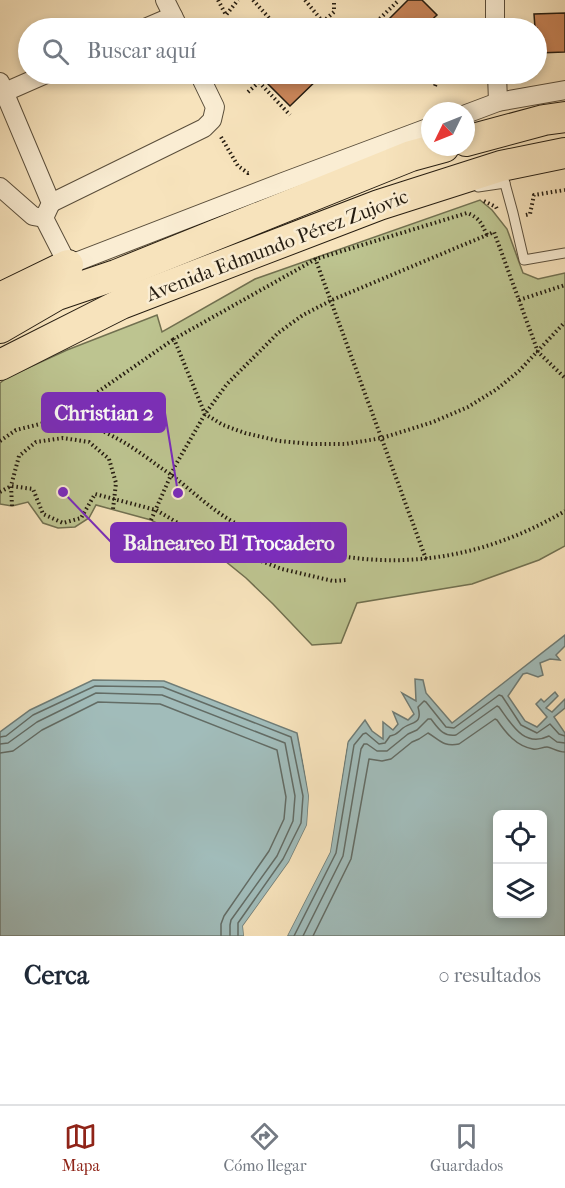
<!DOCTYPE html>
<html lang="es">
<meta charset="utf-8">
<style>
:root{--surface:#fff;--page:#f2f2f3;--text:#1f2937;--muted:#747a83;--line:#e0e1e3;--accent:#8f2418}
body{margin:0;font-family:"IM FELL French Canon",serif;background:var(--page);color:var(--text)}
.controls{position:absolute;right:18px;bottom:18px;display:grid;overflow:hidden;border-radius:9px;box-shadow:0 3px 9px #0003}
.controls button{width:54px;height:54px;display:grid;place-items:center;padding:0;border:0;border-bottom:2px solid var(--line);background:var(--surface);color:var(--text);font:30px sans-serif}
.compass{position:absolute;left:421px;top:102px;width:54px;height:54px;border-radius:50%;background:var(--surface);box-shadow:0 3px 9px #0003;rotate:227deg}
.list{margin:0;padding:0;list-style:none}
h2{display:flex;justify-content:space-between;align-items:center;height:78px;margin:0;padding:0 24px;font-size:26px}
h2 small{font-size:20px;font-weight:400;color:var(--muted)}
.icon{flex:none;width:33px;height:33px;fill:none;stroke:currentColor;stroke-width:2;stroke-linecap:round;stroke-linejoin:round}
.map{position:relative;flex:none;width:565px;height:936px;overflow:hidden}
.search{position:absolute;background:var(--surface);box-shadow:0 3px 9px #0003;left:18px;right:18px;top:18px;height:66px;display:flex;align-items:center;gap:15px;box-sizing:border-box;padding:0 21px;border-radius:33px;color:var(--muted);font-size:22px}
.sheet{height:168px;background:var(--surface)}
nav{display:flex;justify-content:space-around;align-items:center;box-sizing:border-box;height:84px;border-top:2px solid var(--line);background:var(--surface);font-size:16px;color:var(--muted)}
nav a{display:grid;justify-items:center;gap:3px}
nav .on{color:var(--accent)}
.map>svg:first-child{display:block}
.green{fill:#bdc490;stroke:#717050;stroke-width:1.5}
.water{fill:#a1bcba;stroke:#6f7c76;stroke-width:1.5;fill-rule:evenodd}
.pier{fill:#f7e3bc}
.lines{fill:none;stroke-linecap:round;stroke-linejoin:round}
.shore{stroke:#636c65;stroke-width:1.5}
.building{fill:#c88458;stroke:#251c10;stroke-width:1.5}
.service-casing{stroke:#5a4e3b;stroke-width:11}
.minor-casing{stroke:#5a4e3b;stroke-width:20}
.trunk-casing{stroke:#251c10;stroke-width:32}
.path{stroke:#251c10;stroke-width:4;stroke-dasharray:1.5 3;stroke-linecap:butt}
.service{stroke:#faedd3;stroke-width:9}
.minor{stroke:#faedd3;stroke-width:18}
.trunk{stroke:#f7e3bc;stroke-width:30}
.labels{text-anchor:middle;stroke-width:5;stroke-linejoin:round;paint-order:stroke}
.street-label{font-size:20px;fill:#251c10;stroke:#faedd3}
.leader{fill:none;stroke:#7b2cbf;stroke-width:2}
.callout-dot{fill:#7b2cbf;stroke:#faedd3;stroke-width:2}
.callout{fill:#7b2cbf;stroke:#7b2cbf;stroke-width:2}
.callout-label{font-size:21px;text-anchor:middle;font-weight:bold;fill:#fff}
</style>
<div class="map">
<svg width="565" height="936" viewBox="0 0 565 936">
<rect width="100%" height="100%" fill="#f7e3bc"/>
<filter id="stains"><feTurbulence type="fractalNoise" baseFrequency=".00333" numOctaves="4"/><feColorMatrix values="0 0 0 0 .2 0 0 0 0 .09 0 0 0 0 .02 0 0 0 .5 -.17"/></filter>
<radialGradient id="worn" r=".72"><stop offset=".6" stop-color="#630" stop-opacity="0"/><stop offset="1" stop-color="#630" stop-opacity=".3"/></radialGradient>
<!-- green -->
<path class="green" d="M480,200L492,210L507,229L523,273L538,279L565,273V546L539,560L472,584L357,603L341,643L312,645L273,604L246,578L220,557L151,520L96,505L89,518L75,527L58,528L43,523L28,502L12,506L0,504V383L8,377L67,350L157,315L162,332L255,279Z"/>
<!-- water -->
<g class="water">
<path d="M565,635V646L556,655L560,660L550,659L540,663L543,675L538,677L527,673L523,674L508,696L525,721L537,727L547,717L536,704L541,699L544,702L555,692L558,696L546,708L552,712L565,699V708L554,717L565,733V936H287L330,852L348,742L365,720L372,731L383,739V722L393,730L398,724L393,712L408,720L414,714L402,693L416,701L415,679L423,680L426,693L452,723ZM498,814H542V914H498Z"/>
<path d="M93,680L164,681L297,733L309,796L307,825L289,862L243,926L244,936H0V732L30,710Z"/>
</g>
<!-- pier -->
<g class="pier">
<path d="M298,730L300,733L312,795L310,826L291,864L246,927L247,936H244L243,926L289,862L307,825L309,796Z"/>
<path d="M348,738L330,852L287,936H284L327,851L345,742Z"/>
</g>
<g class="lines">
<!-- shore -->
<g class="shore">
<path d="M0,737L6,736L33,715L95,686L163,687L291,737L303,796L301,823L283,859L238,923V936"/>
<path d="M0,744L8,743L37,722L96,693L162,695L285,743L295,796L293,821L277,856L231,920L230,925V936"/>
<path d="M0,753L13,751L42,730L98,702L160,704L277,750L286,797L284,819L269,851L224,916L221,924V936"/>
<path d="M294,936L336,853L354,745L363,734L366,733L379,744L385,743L390,736C397,735 398,732 403,728C412,721 423,725 418,707L424,701L426,702L446,727L454,728L499,695L502,696L521,725L537,733L550,724L559,734L565,736"/>
<path d="M303,936L343,856L361,749L364,744H367L377,751H387L408,734L417,730L428,719H431C438,728 443,737 456,735L497,706L499,707C512,725 524,748 549,736L557,742L565,743"/>
<path d="M313,936L351,859L369,759L382,761L391,759L412,742L419,739L428,733C440,740 443,747 459,744L495,719L497,720C506,733 516,746 533,749C538,750 542,747 547,747C551,747 557,752 565,752"/>
</g>
</g>
<!-- building -->
<g class="building">
<path d="M408,0H422L437,15L423,28H380Z"/>
<path d="M565,13V52L538,53L537,28H535L534,14Z"/>
<path d="M279,74H323L290,106L268,84Z"/>
</g>
<g class="lines">
<defs>
<g id="service">
<path d="M501,169L513,213L524,260L565,253"/>
<path d="M478,187L505,183"/>
</g>
<g id="minor">
<path d="M165,0L179,28"/>
<path d="M495,0V28"/>
<path d="M145,28L173,16"/>
<path d="M497,74L498,102"/>
<path d="M0,82L51,203L44,218L68,265L283,182L430,127"/>
<path d="M5,92L46,74"/>
<path d="M466,114L498,102L565,90"/>
<path d="M0,187L33,216L44,218"/>
<path d="M51,203L204,128L212,120L215,107L199,74"/>
</g>
<g id="trunk">
<path d="M466,141L544,120L565,117"/>
<path d="M0,298L68,265"/>
<path d="M0,328L57,295L116,275L411,156L444,147"/>
<path d="M0,365L121,304L379,205L501,166L565,153"/>
</g>
</defs>
<!-- service casing -->
<use href="#service" class="service-casing"/>
<!-- minor casing -->
<use href="#minor" class="minor-casing"/>
<!-- trunk casing -->
<use href="#trunk" class="trunk-casing"/>
<!-- path -->
<g class="path">
<path d="M218,0L226,15L238,0"/>
<path d="M253,0L278,28"/>
<path d="M305,0L323,22"/>
<path d="M316,28L334,12V0"/>
<path d="M370,28L399,0"/>
<path d="M402,80L408,74"/>
<path d="M259,82L290,115"/>
<path d="M435,86L439,74"/>
<path d="M248,92L268,74"/>
<path d="M221,137L238,166L248,173L251,172"/>
<path d="M484,201L496,207L497,209"/>
<path d="M526,215L530,214L534,195L565,190"/>
<path d="M487,235C481,223 480,218 467,213L316,259L174,339L205,414L223,425L245,433L279,441L312,444H346L382,438L433,422L468,407L497,389L519,371L565,322"/>
<path d="M315,258L426,559"/>
<path d="M519,300L565,285"/>
<path d="M72,416C90,425 108,433 125,443C140,452 155,464 170,474C193,491 213,512 239,525C255,534 273,539 290,544C385,574 479,562 565,511"/>
<path d="M0,441L16,430L72,416L86,400L174,339"/>
<path d="M0,492L11,486L33,489L43,514L63,523L81,518L95,494L156,510L200,536L238,552L282,569L333,581L347,580"/>
<path d="M12,506L11,486L19,456L36,442L63,438L89,442L109,459L116,483L113,509"/>
<path d="M151,520L175,466L205,414L227,384L278,333L303,315L332,300L494,232L538,352L565,378"/>
</g>
<!-- service -->
<use href="#service" class="service"/>
<!-- minor -->
<use href="#minor" class="minor"/>
<!-- trunk -->
<use href="#trunk" class="trunk"/>
</g>
<g class="labels">
<!-- street labels -->
<g class="street-label">
<text transform="translate(277 245) rotate(-21)" y="7">Avenida Edmundo Pérez Zujovic</text>
</g>
</g>
<!-- callouts -->
<path class="leader" d="M178 493L165 413M63 492L111 542"/>
<g class="callout-dot">
<circle cx="178" cy="493" r="6"/>
<circle cx="63" cy="492" r="6"/>
</g>
<g class="callout">
<rect x="42" y="393" width="123" height="39" rx="6"/>
<rect x="111" y="523" width="235" height="39" rx="6"/>
</g>
<g class="callout-label">
<text x="104" y="420">Christian 2</text>
<text x="229" y="550">Balneareo El Trocadero</text>
</g>
<rect width="100%" height="100%" filter="url(#stains)"/>
<rect width="100%" height="100%" fill="url(#worn)"/>
</svg>
<div class="controls">
<button><svg class="icon" aria-label="locate" viewBox="0 0 24 24"><circle cx="12" cy="12" r="6"/><path d="M12 2v4M12 18v4M2 12h4M18 12h4"/></svg></button>
<button><svg class="icon" aria-label="layers" viewBox="0 0 24 24"><path d="M12 4l9 5-9 5-9-5zM3 14l9 5 9-5"/></svg></button>
</div>
<svg class="compass" viewBox="-18 -18 36 36"><path d="M0-13l5 13h-10z" fill="#e53935"/><path d="M0 13l5-13h-10z" fill="#747a83"/></svg>
<div class="search"><svg class="icon" aria-label="search" viewBox="0 0 24 24"><circle cx="10" cy="10" r="6"/><path d="M15 15l6 6"/></svg>Buscar aquí</div>
</div>
<section class="sheet">
<h2>Cerca<small>0 resultados</small></h2>
<ul class="list">
</ul>
</section>
<nav>
<a class="on"><svg class="icon" aria-label="map" viewBox="0 0 24 24"><path d="M3 6l6-2 6 2 6-2v14l-6 2-6-2-6 2zM9 4v14M15 6v14"/></svg>Mapa</a>
<a><svg class="icon" aria-label="directions" viewBox="0 0 24 24"><path d="M12 3l9 9-9 9-9-9zM9 14v-3h6M13 9l2 2-2 2"/></svg>Cómo llegar</a>
<a><svg class="icon" aria-label="saved" viewBox="0 0 24 24"><path d="M7 4h10v16l-5-4-5 4z"/></svg>Guardados</a>
</nav>
